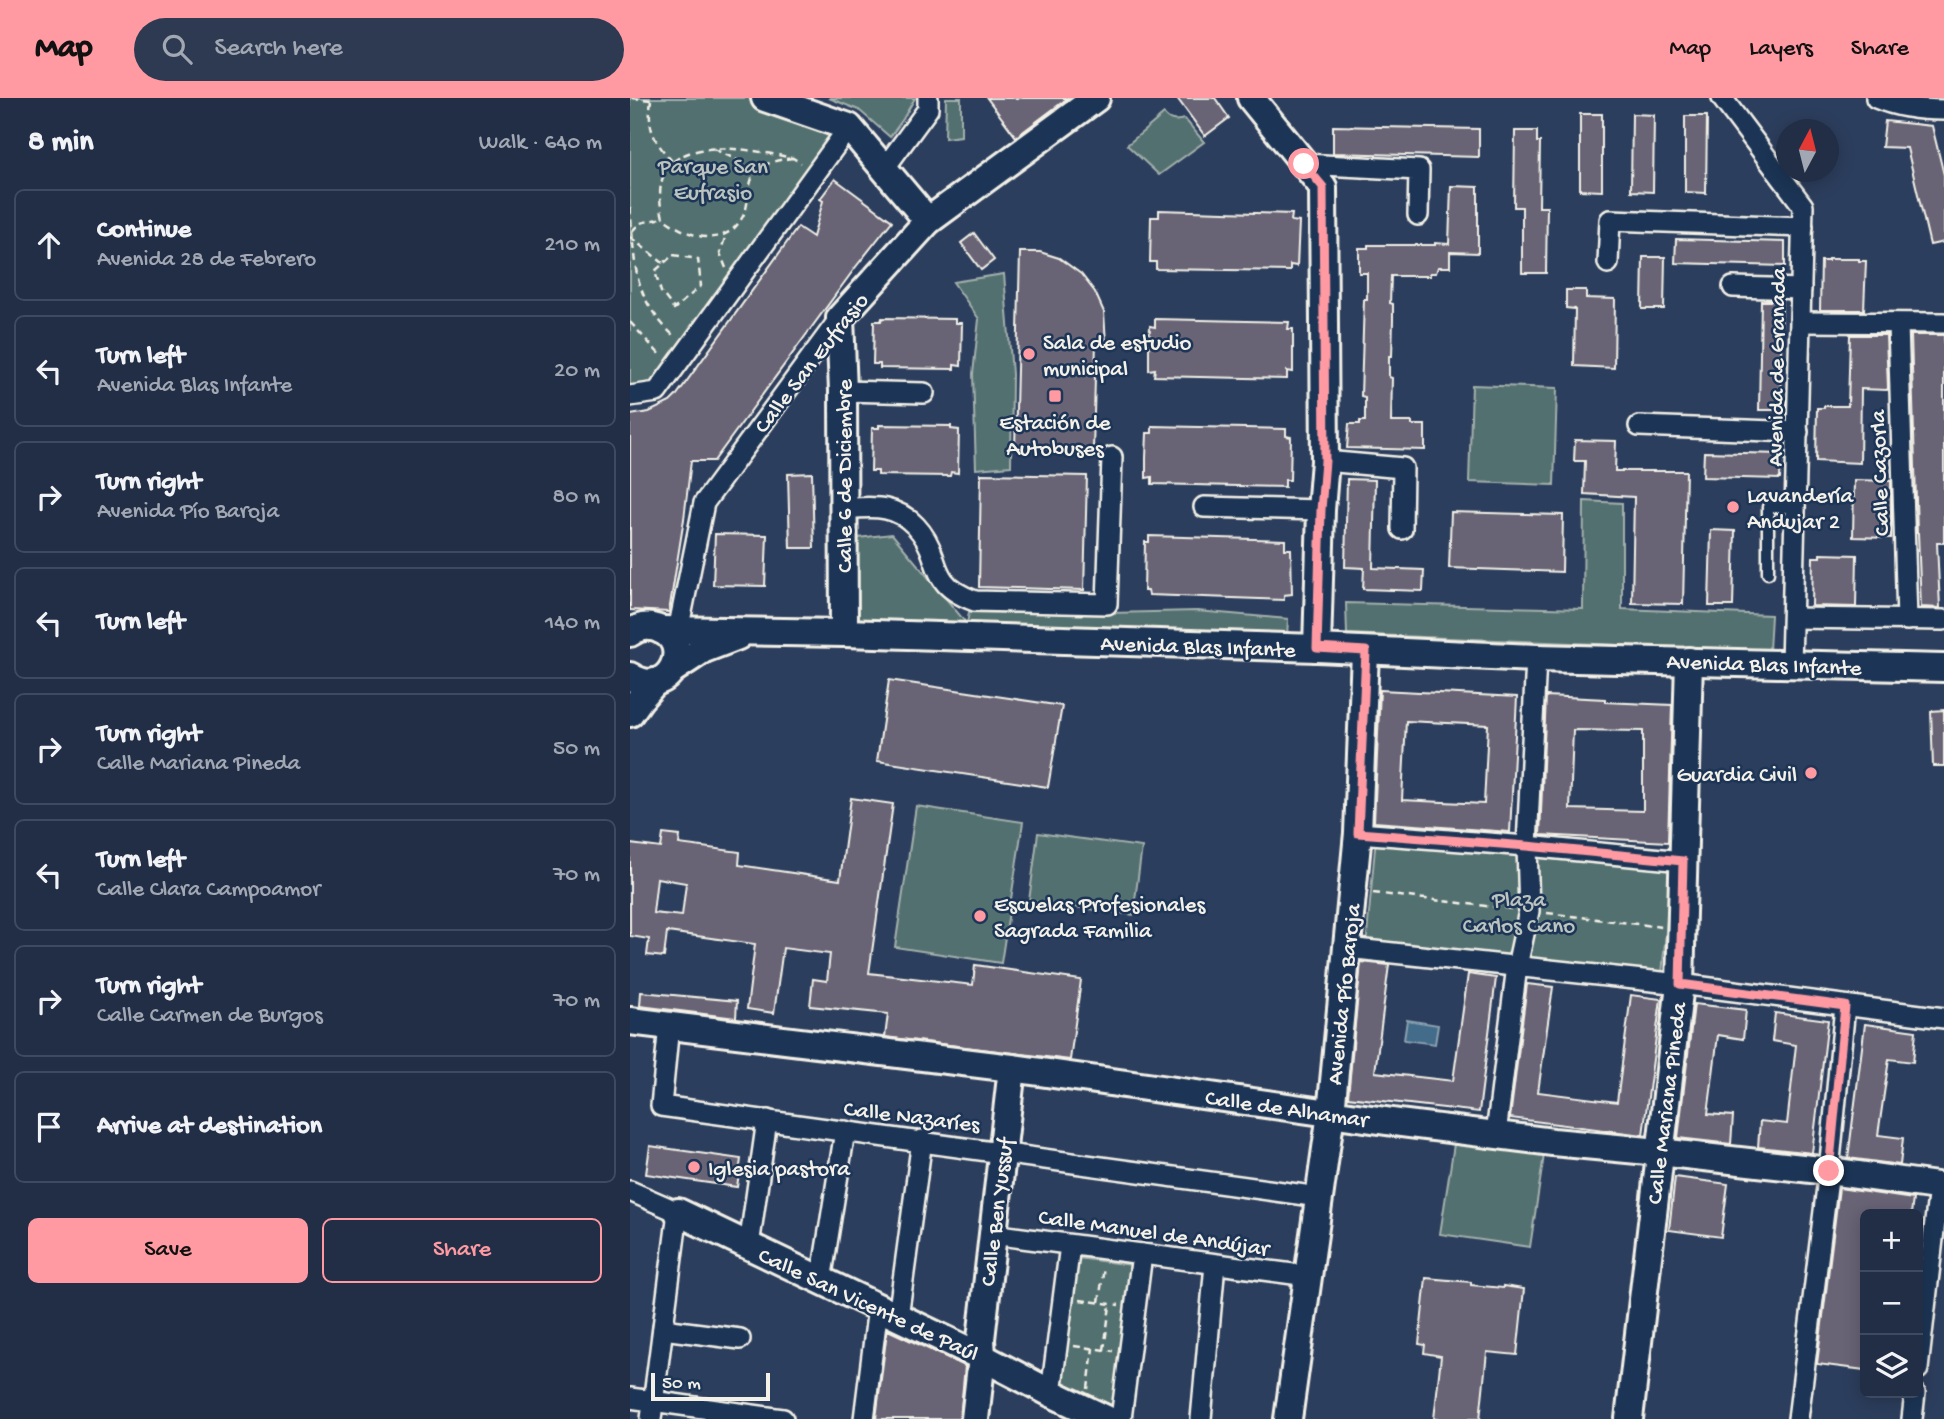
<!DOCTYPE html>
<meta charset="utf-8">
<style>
:root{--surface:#212e46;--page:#2d3a51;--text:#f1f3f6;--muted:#a2a8b3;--line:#3e4a5f;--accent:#ff9aa2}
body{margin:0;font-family:"Gochi Hand",sans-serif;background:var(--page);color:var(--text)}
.controls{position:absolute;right:21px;bottom:21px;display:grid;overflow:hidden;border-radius:10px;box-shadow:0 4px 18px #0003}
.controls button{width:63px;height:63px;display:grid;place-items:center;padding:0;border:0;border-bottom:2px solid var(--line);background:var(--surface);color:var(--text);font:35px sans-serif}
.compass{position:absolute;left:1146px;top:21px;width:63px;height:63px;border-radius:50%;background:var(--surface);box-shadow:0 4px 18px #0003;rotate:7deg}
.scale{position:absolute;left:21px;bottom:18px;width:119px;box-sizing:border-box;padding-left:7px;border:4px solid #f4f1e8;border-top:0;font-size:19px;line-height:24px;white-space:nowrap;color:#f4f1e8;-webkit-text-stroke:5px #1d3557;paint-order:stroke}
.stop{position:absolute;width:21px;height:21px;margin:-16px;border:5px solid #ff9aa2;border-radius:50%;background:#fff}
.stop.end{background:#ff9aa2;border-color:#fff;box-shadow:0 2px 7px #0008}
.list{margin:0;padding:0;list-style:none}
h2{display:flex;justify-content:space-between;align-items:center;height:91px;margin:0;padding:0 28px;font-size:30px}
h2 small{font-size:23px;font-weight:400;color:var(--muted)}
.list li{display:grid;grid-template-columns:46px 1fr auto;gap:21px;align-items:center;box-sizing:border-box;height:112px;margin:0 14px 14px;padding:0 14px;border:2px solid var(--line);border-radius:10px}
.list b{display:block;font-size:26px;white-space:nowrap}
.list p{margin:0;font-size:23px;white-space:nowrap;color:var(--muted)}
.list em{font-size:23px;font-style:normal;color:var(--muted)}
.actions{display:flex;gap:14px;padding:21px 28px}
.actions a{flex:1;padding:16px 0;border:2px solid var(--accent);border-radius:10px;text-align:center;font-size:24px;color:var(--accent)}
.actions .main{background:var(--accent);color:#111}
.icon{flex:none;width:38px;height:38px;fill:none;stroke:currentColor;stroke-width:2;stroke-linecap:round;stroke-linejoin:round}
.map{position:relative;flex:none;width:1314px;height:1321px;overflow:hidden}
header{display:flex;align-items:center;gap:42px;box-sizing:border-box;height:98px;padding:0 35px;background:var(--accent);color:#111}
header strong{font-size:33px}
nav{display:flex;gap:38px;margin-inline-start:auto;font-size:24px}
.search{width:490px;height:63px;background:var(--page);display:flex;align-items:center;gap:18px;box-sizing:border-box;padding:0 24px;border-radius:38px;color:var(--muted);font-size:26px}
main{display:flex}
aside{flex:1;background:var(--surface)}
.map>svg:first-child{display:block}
.green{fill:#52706f;stroke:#a3b0ac;stroke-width:2}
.water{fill:#436c8a;stroke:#8aa1b0;stroke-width:2}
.building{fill:#686474;stroke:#f4f1e8;stroke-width:2;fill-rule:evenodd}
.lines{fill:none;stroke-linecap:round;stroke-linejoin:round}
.lane-casing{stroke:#f4f1e8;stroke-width:15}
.street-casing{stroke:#f4f1e8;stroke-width:24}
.secondary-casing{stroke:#f4f1e8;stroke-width:32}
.path{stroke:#f4f1e8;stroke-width:2.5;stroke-dasharray:7 5;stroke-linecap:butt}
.lane{stroke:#1d3557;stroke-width:10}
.street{stroke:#1d3557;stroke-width:19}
.secondary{stroke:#1d3557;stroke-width:26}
.route{stroke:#ff9aa2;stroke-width:9}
.poi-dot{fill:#ff9aa2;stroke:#1d3557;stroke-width:2.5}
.labels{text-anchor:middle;stroke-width:5;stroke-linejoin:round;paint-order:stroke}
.park-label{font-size:23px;fill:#bbc4be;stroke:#1d3557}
.poi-label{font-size:23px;fill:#f4f1e8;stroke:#1d3557;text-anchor:start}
.street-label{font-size:23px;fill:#f4f1e8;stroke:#1d3557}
</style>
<header>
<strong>Map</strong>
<div class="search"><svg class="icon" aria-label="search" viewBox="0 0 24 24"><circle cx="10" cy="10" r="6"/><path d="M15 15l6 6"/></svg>Search here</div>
<nav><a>Map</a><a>Layers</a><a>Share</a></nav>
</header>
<main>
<aside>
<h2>8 min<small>Walk · 640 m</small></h2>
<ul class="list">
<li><svg class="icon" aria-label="ahead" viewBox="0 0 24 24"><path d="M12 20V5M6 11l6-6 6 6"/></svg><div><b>Continue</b><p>Avenida 28 de Febrero</p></div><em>210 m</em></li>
<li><svg class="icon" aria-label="left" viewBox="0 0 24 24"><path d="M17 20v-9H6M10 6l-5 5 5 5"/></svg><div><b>Turn left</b><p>Avenida Blas Infante</p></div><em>20 m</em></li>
<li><svg class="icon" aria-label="right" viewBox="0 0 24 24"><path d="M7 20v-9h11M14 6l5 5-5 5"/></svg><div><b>Turn right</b><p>Avenida Pío Baroja</p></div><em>80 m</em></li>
<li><svg class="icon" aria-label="left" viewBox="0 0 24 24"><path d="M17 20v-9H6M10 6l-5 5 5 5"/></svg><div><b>Turn left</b></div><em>140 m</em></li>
<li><svg class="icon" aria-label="right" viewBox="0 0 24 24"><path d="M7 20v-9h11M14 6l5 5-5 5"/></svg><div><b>Turn right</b><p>Calle Mariana Pineda</p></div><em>50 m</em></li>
<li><svg class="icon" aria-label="left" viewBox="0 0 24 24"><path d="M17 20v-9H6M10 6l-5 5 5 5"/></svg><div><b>Turn left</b><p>Calle Clara Campoamor</p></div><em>70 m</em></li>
<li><svg class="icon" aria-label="right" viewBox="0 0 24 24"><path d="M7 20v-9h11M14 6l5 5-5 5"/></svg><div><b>Turn right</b><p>Calle Carmen de Burgos</p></div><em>70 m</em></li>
<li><svg class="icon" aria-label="arrive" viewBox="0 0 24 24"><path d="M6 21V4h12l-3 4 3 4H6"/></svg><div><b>Arrive at destination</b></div></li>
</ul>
<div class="actions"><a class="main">Save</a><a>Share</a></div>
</aside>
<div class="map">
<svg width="1314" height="1321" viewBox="0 0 1314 1321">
<rect width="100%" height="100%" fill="#2c3e5d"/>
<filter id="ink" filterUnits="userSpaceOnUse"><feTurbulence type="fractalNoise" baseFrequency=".0143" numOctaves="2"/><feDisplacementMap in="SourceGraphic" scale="14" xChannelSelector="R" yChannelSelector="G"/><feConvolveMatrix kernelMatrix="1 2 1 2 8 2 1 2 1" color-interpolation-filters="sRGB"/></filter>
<g filter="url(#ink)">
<!-- green -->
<g class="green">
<path d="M0,0H135L219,29L27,294L0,298Z"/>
<path d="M199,0H285L273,21L260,39L229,12Z"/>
<path d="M316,0H331V38L315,40Z"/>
<path d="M534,16C540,24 547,23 555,21L574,44L529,77L497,47Z"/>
<path d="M374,176L382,276L381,368L346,371L343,276L349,221L323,184Z"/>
<path d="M842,287L927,290L924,387L839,384Z"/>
<path d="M954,403L992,405V511L1141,517L1139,553L717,536L716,505L953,511Z"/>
<path d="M262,436L337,526L339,514L479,515L567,513L658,521L657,539L221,528L223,465L228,440Z"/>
<path d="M286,708L393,724L371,865L265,849Z"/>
<path d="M408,735L512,749L503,817L399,803Z"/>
<path d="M746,739L1042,767L1031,887L735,859Z"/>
<path d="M824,1046L914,1057L900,1149L810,1136Z"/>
<path d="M447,1160L502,1167L484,1309L481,1313L432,1290L430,1281Z"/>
</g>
<!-- water -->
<path class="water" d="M777,922L808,927L805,946L774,942Z"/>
<!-- building -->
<g class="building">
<path d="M357,0H438L386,39Z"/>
<path d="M547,0H585L599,20L575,38Z"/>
<path d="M950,16H972V93L950,92Z"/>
<path d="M1002,16L1024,17L1023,94L1001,93Z"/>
<path d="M1055,18H1077L1076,95L1055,94Z"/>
<path d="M1255,23L1302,28L1314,77V144L1300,147L1277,50L1252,49Z"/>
<path d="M703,28L849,31V59L703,55Z"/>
<path d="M885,33H907V44H910L909,109H917L916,175H892V109H884Z"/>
<path d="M205,81L262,123L225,170L84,363H61L54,421L39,514L0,512V317L19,314L40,304L46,298L168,129L183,139L193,103L190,101Z"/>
<path d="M821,88L848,89V155L820,154V169H808L806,175H800V178H761L760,205L763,206V222L762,258H759V279L762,280L761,324H782V327H795V352L717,350L719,326H730V323H735V299L731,298L734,201H737V175H729V150H738V147H805V145L819,146Z"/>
<path d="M529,112L662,116L661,123L669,124L667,168L660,167V173L526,171V164H520L521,119H529Z"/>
<path d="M344,135L364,162L351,172L331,145Z"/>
<path d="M1046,141L1155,144V168L1045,165Z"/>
<path d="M390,154H410L429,160L451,176L465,194L474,214L476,245L466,244L463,352L385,351Z"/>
<path d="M1013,159H1035L1034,211H1012Z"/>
<path d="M1198,161H1229V163H1236L1234,212H1190L1191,163H1198Z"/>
<path d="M936,192H956V200L985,201L984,270L944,268L945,211L936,210Z"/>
<path d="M1131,203H1152L1150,312H1129Z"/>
<path d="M252,220L325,221V225H332L331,268L324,267V271L250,270V266H243L244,223H251Z"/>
<path d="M525,221L659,224L658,231H663V274L657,273V281L524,278L525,271L519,272V253L520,228L525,229Z"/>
<path d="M1220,237H1256L1258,290L1257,292L1231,291L1230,365L1186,363L1187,310H1194V308H1218Z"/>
<path d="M1281,237H1314V445H1307L1310,510L1291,509L1288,435H1287Z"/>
<path d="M249,327L321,328V331L329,332L328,375L321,374L320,378L248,377V373H241L242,330H249Z"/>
<path d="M522,328L656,331V338L661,339L660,382H655V389L522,386V379L516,380V360L517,335H522Z"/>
<path d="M945,342L986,343L985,373H1056L1053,506L1002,505L1004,399L954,396L955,363H944Z"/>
<path d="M1074,354L1151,356L1150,381L1073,379Z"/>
<path d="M182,375L184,450H160L158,376Z"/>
<path d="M351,376L457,378L454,492L349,489Z"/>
<path d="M717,381L745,382L743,470L794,472L793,493L733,491L734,470L715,469Z"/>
<path d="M1224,382L1261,383V440L1223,439Z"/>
<path d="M821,414L933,417L932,474L819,470Z"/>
<path d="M1081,432L1105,433L1103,508H1079Z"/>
<path d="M85,436L137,437L135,488L83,487Z"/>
<path d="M519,438L655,442V451H661L662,496L654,497V502L519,497L518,493H514L515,444H519Z"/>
<path d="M1190,456L1227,457L1226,509L1182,508L1183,459H1190Z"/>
<path d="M259,582L432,608L418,689L247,663Z"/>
<path d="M750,592L887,599L880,734L744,724ZM776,623L858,627L854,706L772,702Z"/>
<path d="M916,598L975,601V604L1042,607L1038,744L910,737ZM943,632L1013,633V713L940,711Z"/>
<path d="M1314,612V668H1303L1301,613Z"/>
<path d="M221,700L263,706L239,875L343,887L345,867L451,882L440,962L255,939L258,916L180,908L183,881L197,883L200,856L153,850L144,915L117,911L125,846L37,834L34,859L17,857L19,841L0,838V746L31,750L33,736L50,738L49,746L110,754L109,767L210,782ZM27,780L56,785L52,818L23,815Z"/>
<path d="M731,864L759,867L745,974L823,983L838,876L866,880L849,1014L718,999Z"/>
<path d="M897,886L923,889L908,994L987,1004L1001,897L1031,901L1013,1037L880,1020Z"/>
<path d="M11,894L107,903L106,920L10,908Z"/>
<path d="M1064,906L1116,912L1113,941L1088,937L1078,1016L1103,1018L1101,1046L1048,1040Z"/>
<path d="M1145,915L1198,922L1182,1055L1128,1049L1130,1023L1157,1026L1166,947L1142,943Z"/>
<path d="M1235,926L1286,933L1283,964L1259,961L1248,1037L1273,1040L1270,1067L1218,1060Z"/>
<path d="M20,1048L111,1061L107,1089L16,1076Z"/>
<path d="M1045,1079L1098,1086L1091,1139L1039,1132Z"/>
<path d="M1209,1090L1283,1101L1281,1116H1235V1272L1187,1266Z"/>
<path d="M796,1180L841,1184V1187L873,1190V1188L894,1191L887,1257L857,1254L850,1321H804L811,1258L794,1255L795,1247L789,1246Z"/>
<path d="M257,1233H260L335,1268L330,1321H246Z"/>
</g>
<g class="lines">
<defs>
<path id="lane" d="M1138,475V409H1166"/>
<g id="street">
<path d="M1092,0L1173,108L1161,567"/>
<path d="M1246,0C1267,9 1291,12 1314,12"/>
<path d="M674,66L789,72L788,117"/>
<path d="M254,71L298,11V0"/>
<path d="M978,165L980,122L1173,129"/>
<path d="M1103,189L1171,191"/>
<path d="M1171,224L1314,225"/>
<path d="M1268,226L1277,522"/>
<path d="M213,293L294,295"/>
<path d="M0,298L27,294L219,29"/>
<path d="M1009,328L1168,334"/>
<path d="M695,363L773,370L772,431"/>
<path d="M574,409L691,412"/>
<path d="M213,411C227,410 242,408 256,411C280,416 296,436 303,458C306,467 308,475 314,483C321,493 334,499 345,503L477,506L482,359"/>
<path d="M1163,520L1314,522"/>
<path d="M48,533L74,405L210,220"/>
<path d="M728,735L897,748L1053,763"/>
<path d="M717,850L1050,886L1314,920"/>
<path d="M39,927L31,1008C251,1037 470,1068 689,1099"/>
<path d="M866,1036L887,868L899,813L897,748L906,560"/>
<path d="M0,1093L48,1114L21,1321"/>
<path d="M362,1136L678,1178"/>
<path d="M119,1148L137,1022"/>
<path d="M191,1183L215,1033"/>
<path d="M268,1219L292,1042"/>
<path d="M33,1231L110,1241"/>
<path d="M1288,1271L1309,1089"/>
<path d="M421,1295L440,1147"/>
<path d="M0,1300L153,1321"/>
<path d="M234,1321L248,1209"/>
<path d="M491,1321L512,1156"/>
<path d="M571,1321L585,1166"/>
<path d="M1168,1321L1199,1073L1215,908"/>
<path d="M1282,1321L1285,1295"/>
</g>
<g id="secondary">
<path d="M135,0L219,29L298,123"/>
<path d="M621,0L693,89L695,363L691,412L687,550"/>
<path d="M31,532L214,535L687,550L906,560L1314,570"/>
<path d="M0,535C8,529 17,527 26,530C67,542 40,605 0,578"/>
<path d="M214,535L213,293L210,220L298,123L466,0"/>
<path d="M42,572L74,551L108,538"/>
<path d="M0,615L10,601L25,584"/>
<path d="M0,923L382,970L770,1025L923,1044L1029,1054L1199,1073L1314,1089"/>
<path d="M48,1114L352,1259L421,1295L476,1321"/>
<path d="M345,1321L352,1259L351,1241L382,970"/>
<path d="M658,1321L701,1015L728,735L735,553"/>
<path d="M999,1321L1050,886L1059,563"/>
</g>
</defs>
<!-- lane casing -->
<use href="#lane" class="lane-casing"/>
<!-- street casing -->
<use href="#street" class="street-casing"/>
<!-- secondary casing -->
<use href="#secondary" class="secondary-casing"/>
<!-- path -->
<g class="path">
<path d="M2,0L21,2L23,0"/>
<path d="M21,2C17,30 23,42 42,63"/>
<path d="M84,51L107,62L122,80"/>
<path d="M163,60C147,62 134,64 124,77C118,85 119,103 115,114C98,153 59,140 33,120C12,30 109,49 163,60L171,65"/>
<path d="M0,109C6,168 0,197 46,240"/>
<path d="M2,133L10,125L33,120"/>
<path d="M0,139L33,165"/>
<path d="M43,157L68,161L71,188L44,211L31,194L25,173Z"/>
<path d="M96,170L90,155L96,137"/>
<path d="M0,224L31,258"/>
<path d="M743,795L882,811"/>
<path d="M917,815L1032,829"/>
<path d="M450,1202L489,1207"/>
<path d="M469,1204L474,1169"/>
<path d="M444,1248L483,1253"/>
<path d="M474,1252L480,1207"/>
<path d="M458,1291L463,1250"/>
</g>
<!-- lane -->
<use href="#lane" class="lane"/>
<!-- street -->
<use href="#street" class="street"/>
<!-- secondary -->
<use href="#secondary" class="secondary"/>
</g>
</g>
<g class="lines" filter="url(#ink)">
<!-- route -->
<path class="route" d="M674,66L693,89L695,363L691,412L687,550L736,553L728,735L897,748L1053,763L1050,886L1215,908L1199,1073"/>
</g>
<!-- markers -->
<g class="poi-dot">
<circle cx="399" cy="256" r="7"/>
<rect x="418" y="291" width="14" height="14" rx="3.5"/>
<circle cx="1103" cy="409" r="7"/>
<circle cx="1181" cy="675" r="7"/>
<circle cx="350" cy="818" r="7"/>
<circle cx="64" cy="1069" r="7"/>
</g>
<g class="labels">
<!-- park labels -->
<g class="park-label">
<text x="83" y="75">Parque San<tspan x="83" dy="26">Eufrasio</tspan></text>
<text x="889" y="808">Plaza<tspan x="889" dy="26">Carlos Cano</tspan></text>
</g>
<!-- poi labels -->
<g class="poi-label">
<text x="413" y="251">Sala de estudio<tspan x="413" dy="26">municipal</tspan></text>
<text x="425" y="331" text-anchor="middle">Estación de<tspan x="425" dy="26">Autobuses</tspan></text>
<text x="1117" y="404">Lavandería<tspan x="1117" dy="26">Andujar 2</tspan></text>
<text x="1167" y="683" text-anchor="end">Guardia Civil</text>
<text x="364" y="813">Escuelas Profesionales<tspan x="364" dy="26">Sagrada Familia</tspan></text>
<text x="78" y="1077">Iglesia pastora</text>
</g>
<!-- street labels -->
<g class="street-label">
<text transform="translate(180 264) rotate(-52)" y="8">Calle San Eufrasio</text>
<text transform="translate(1145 269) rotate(-89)" y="8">Avenida de Granada</text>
<text transform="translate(1248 375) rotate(-92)" y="8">Calle Cazorla</text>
<text transform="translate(213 378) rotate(-90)" y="8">Calle 6 de Diciembre</text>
<text transform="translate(568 547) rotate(2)" y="8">Avenida Blas Infante</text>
<text transform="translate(1134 565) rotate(2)" y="8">Avenida Blas Infante</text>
<text transform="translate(712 896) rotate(-84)" y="8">Avenida Pío Baroja</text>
<text transform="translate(1035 1005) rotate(-83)" y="8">Calle Mariana Pineda</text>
<text transform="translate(657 1009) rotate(8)" y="8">Calle de Alhamar</text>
<text transform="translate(282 1017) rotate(7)" y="8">Calle Nazaríes</text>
<text transform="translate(365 1114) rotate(-83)" y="8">Calle Ben Yussuf</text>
<text transform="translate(524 1133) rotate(8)" y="8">Calle Manuel de Andújar</text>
<text transform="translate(239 1205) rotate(25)" y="8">Calle San Vicente de Paúl</text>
</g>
</g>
</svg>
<div class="controls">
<button>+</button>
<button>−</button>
<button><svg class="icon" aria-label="layers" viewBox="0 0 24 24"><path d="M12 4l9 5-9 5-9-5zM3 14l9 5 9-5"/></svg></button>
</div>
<svg class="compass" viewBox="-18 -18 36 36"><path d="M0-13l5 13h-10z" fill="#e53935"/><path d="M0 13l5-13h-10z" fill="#a2a8b3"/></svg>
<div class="scale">50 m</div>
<div class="stop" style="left:674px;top:66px"></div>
<div class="stop end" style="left:1199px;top:1073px"></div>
</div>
</main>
